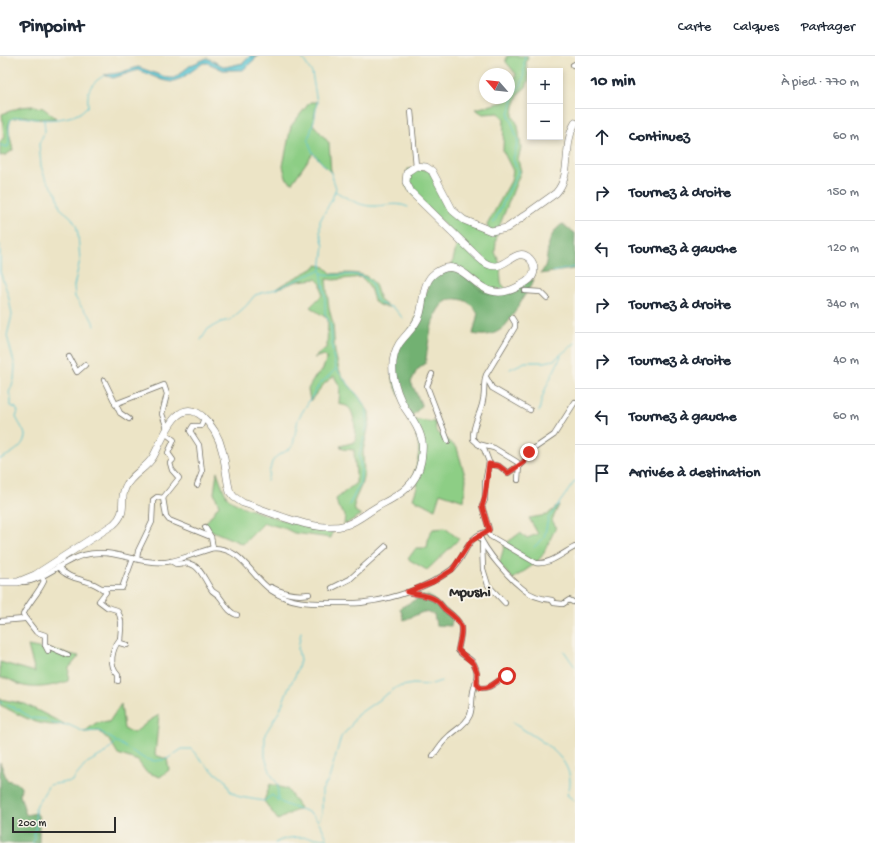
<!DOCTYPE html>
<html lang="fr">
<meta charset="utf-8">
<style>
:root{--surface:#fff;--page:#f6f6f7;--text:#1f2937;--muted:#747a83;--line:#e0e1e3}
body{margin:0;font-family:"Gochi Hand",sans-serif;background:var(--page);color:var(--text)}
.controls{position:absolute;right:12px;top:12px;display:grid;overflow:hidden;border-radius:0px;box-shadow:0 2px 6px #0003}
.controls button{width:36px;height:36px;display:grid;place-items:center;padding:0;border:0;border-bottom:1px solid var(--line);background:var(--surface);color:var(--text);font:20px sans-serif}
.compass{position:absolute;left:479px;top:12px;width:36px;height:36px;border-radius:50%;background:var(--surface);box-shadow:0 2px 6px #0003;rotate:298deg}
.scale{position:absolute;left:12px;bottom:10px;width:104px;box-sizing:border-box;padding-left:4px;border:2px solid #2b2b2b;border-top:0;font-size:11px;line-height:14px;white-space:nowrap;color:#2b2b2b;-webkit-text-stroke:3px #f7f3e8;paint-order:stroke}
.stop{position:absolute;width:12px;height:12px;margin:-9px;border:3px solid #d93025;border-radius:50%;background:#fff}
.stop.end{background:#d93025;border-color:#fff;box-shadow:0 1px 4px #0008}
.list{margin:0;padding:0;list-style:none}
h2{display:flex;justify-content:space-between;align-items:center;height:52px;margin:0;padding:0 16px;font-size:17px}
h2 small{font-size:13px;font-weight:400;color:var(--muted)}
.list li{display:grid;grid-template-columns:26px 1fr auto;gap:12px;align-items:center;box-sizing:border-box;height:56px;padding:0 16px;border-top:1px solid var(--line)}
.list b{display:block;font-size:15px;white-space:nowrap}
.list em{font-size:13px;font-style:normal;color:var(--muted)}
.icon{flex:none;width:22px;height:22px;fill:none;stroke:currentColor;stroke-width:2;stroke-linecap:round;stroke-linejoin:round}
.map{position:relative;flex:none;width:575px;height:787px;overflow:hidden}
header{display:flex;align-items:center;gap:24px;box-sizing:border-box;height:56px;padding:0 20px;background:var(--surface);border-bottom:1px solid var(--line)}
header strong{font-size:19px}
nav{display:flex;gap:22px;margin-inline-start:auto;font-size:14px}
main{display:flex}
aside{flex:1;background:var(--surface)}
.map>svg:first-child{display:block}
.green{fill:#8dce85;stroke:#5c7c58}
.forest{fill:#72b172;stroke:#4e6e4e}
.water{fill:#58c4d1;stroke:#42787e}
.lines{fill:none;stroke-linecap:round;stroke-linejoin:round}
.stream{stroke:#58c4d1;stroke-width:1}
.minor-casing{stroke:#6f6c61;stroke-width:6}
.highway-casing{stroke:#6f6c61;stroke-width:8}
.minor{stroke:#fff;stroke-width:4.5}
.highway{stroke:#fff;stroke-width:7}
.route{stroke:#d93025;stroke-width:5}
.labels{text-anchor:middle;stroke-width:4;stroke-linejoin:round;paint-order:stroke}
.quarter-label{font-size:15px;font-weight:bold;fill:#2b2b2b;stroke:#f7f3e8}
</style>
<header>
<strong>Pinpoint</strong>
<nav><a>Carte</a><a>Calques</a><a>Partager</a></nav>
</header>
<main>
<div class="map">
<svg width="575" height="787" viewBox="0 0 575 787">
<rect width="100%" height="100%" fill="#f7f3e8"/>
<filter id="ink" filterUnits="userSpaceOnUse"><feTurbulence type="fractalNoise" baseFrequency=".025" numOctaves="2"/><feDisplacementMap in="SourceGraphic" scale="8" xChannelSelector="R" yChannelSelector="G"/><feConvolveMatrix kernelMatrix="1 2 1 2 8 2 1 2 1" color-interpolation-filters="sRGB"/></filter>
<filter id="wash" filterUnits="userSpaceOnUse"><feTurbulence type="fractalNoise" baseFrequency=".012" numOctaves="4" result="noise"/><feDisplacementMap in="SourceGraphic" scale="16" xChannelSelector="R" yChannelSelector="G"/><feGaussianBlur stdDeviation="0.9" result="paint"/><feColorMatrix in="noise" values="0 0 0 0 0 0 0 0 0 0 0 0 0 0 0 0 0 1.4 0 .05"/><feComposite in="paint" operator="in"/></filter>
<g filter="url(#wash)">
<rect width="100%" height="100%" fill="#ece4c6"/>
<!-- green -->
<g class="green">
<path d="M510,0H528L526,7L529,23L526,31L519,37L514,50L513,60L518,69L521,92L518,104L521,115L497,176L495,196L500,208L501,227L509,237L487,238L451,213L458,183L406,130L408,113L429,114L450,154L489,175L487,169L511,125L513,115L503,95L504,63L499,57L483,58L475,53L504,46L506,42H509V35L516,18L506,6V1Z"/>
<path d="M310,46H317L313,68L329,87L331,117L313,97L292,127L286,122L283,110L291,70Z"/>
<path d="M32,50L43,52L56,62L36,63L24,60L11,63L8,71L13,94L6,99L0,100V86L4,81L2,58L21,51Z"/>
<path d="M318,209L325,211L332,218C347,217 369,214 376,231C381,244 376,242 389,251C365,250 379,235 361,221L334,224L326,223L329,253L333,267L335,296L339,313L342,321L359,341L369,356L370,365L363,395L364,418L361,430L354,446L355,455L361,459L344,469L345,459L338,451L336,443L356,427C357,415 354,406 354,394L343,393L340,390L355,386C356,379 355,355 348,351C346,349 341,349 339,348L340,331L334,320L325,327L310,345L308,333L315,321L322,315L327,302L324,299L314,302L327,291L328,263L310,251L322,239L321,228L316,223L298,225L276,233C289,223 304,219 318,209Z"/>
<path d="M409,363L435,366L436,375L457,392L466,423L464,445L440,437L435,453L413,443L418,428L411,426C421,401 422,386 409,363Z"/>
<path d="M217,416C221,425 223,437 230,444C242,454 316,474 333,475L331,482L294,477L284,472L264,467L243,488L203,471L219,449L214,437Z"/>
<path d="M559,449L552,464L556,471L542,500L536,507L513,523L499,508L505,488L520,477L527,482L538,478L529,462L547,459Z"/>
<path d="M445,472L459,483L427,514L408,503L416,492H427L429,479L433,473Z"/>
<path d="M28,590L79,600L69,612L68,625C54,630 38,633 24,630C15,628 9,621 0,622V606L35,616Z"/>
<path d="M0,643L25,648L64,668C41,673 20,659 0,649Z"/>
<path d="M121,648L124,673L134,677L149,665L159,659L155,699L167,703L169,714L160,721L146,716L138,705L118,698L111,686L99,675L84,676L96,667L109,666Z"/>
<path d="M270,728L287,733L300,752L278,764L264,745Z"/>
</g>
<!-- forest -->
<g class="forest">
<path d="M562,168L575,177L574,213L540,218C553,205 540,185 562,168Z"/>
<path d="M459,214C493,248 491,241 534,223C531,231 525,238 521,245C509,266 501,284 473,278L478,257C472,249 467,243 456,243C430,242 429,290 425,308L417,314L411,326L422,350L409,363L392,322L397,290L413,270L433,217Z"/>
<path d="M422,540H429L453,559L451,570L436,569L434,558L423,556L404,564L400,552Z"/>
<path d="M0,706L7,724L17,727L21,731L20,739L26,759L36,757L39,761V787H0Z"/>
</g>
<!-- water -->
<path class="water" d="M250,0H258L243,14H223L208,7H203L182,22L171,26L162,24L138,14L113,22L104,19L119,17L138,11L168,22H174L191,9L207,2L225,11L243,7Z"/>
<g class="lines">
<!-- stream -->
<g class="stream">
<path d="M301,0L312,17L317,46L315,61L308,85L313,97L331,117L336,132L332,143L320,165V176L324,190L321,214L325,240V258L331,270L333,300L336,313L359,341L367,354V370L359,400L361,412L360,428L349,449"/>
<path d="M44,64L45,75L39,88L41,110L45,122L57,138L60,152L71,161L76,169L78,179L80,204L74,230L75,241L82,252L90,260L95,270"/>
<path d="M0,89L8,91C11,81 7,73 11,63C21,59 25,62 35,63C47,65 67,63 78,58C82,56 85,52 88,50C87,33 90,28 105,19"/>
<path d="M335,135C345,141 357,149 370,150C384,151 395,145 408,151"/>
<path d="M494,166L518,116L513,103L518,85L509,59L515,35C528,27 522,13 525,0"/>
<path d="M0,189V216L8,238L12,259L7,280L15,310L14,324L9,337L11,342V350L16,352L18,356L16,361C18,366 24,374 25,379C25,391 9,399 0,403"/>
<path d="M553,216L575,211"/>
<path d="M321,217C336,222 351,216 361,220C378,226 370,235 377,244C380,249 387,249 393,252C397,254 400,259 403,263"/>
<path d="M201,284L208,273L221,266L230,264L246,250L255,239L276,233L320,214"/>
<path d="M510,313L525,306H545L554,304L575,287"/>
<path d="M539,356C542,334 553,319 561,300"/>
<path d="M267,425L272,406L277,400L290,393L293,389L298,363L319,329L336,313"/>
<path d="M534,491L544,482L548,463L575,425"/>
<path d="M564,595L575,611"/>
<path d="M0,646L19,654L31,662L45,663L54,668L69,669L84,676L99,675L145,703L155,705L167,703L182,693H191L209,712L226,725L230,735L240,741L264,745L272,739C297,763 311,740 327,783"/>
<path d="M513,667C534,681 571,698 570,727C570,731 568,736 567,739L575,745"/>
<path d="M278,745V729L271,718L265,701V678L280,654L288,633L296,618L300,605L298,593L301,576"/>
<path d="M319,764L322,757V734L329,723L341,681L350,671L357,659L397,631L413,628L429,629L441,625"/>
<path d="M33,787L36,768L35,752L49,729L72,725L87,707L105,697L117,685"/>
<path d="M275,787C289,778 311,782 327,783L331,787"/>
</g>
</g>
</g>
<g filter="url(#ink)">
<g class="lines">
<defs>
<g id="minor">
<path d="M573,9L575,8"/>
<path d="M411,55L416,110"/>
<path d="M525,235L541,236L547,242"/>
<path d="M69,301L77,316L85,309"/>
<path d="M432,318L427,330L448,385"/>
<path d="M486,321L492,332L530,354"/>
<path d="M104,324L120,357L129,363"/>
<path d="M115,348L164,329L167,338L162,358L167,372"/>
<path d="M478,388L494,392L517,406L519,409L518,424"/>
<path d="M489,408L499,410L508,417L524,406L529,396L554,379L575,346"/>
<path d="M197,429L202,416L199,389L190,375L193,370H201L204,362"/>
<path d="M163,442L179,422L172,414L170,407L173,404L168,397L174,384L165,377"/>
<path d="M205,471L211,481L213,492"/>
<path d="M487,476L489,473L482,450L485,444V427L489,406L484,393L473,383C472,368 481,358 483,344C485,336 483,328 486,319L515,271V267L512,262"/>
<path d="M487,476L490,480L536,507C550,509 562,497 575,491"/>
<path d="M479,479C486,496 508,521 523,533C531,540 542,543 552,544L554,547L563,548L569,544L573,546"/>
<path d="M482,488L483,513L488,529L505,547"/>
<path d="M137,503L138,495L152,466L153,444L157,441L163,442L166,460L169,464L211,481"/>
<path d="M171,505L176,508C200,504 200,517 211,533C212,536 216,537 218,539C225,546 227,556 237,559"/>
<path d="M58,511C71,527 91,521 106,536L99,545L107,551L117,554C124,565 120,574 120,587L127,589"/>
<path d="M41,519L44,525C38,538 28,547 23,559L36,576L45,579V589L48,595"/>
<path d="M23,526C43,525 63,504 84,499C112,491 138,509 166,506C182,504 198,496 213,492C243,492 250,520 272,535C293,549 315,547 339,547C348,547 358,548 366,546C394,543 428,531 451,514C465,504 466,479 487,476"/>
<path d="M271,531C282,537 296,540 309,538"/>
<path d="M102,532H122L133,502"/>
<path d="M332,532L350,523L386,490"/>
<path d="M407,536C416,539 428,538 436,544C441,547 442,552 447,555C466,569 462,573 458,594C462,601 471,601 474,608C479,616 476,624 474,632C471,641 473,650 470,659C466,669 455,674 448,681C442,686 437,694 433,700"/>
<path d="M0,565L24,563"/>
<path d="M45,589L68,599"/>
<path d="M477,624V628L480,632C495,633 497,621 513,619"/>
<path d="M118,625V619C108,609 112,593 120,583"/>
</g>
<path id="highway" d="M0,526H18L35,519L114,468C128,455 119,447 125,432C130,419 146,413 153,401C163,384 176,339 202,360C212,369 219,381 222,394C226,407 226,422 230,436L234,441L243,447C272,456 316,478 346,469C358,465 369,455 380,449C400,439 417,429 421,405C422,397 424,388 421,381C418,370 411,361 405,352C394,333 387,308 399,288C406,278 416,271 420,258C424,245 422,226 435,217C469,193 475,257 521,229C527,226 534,222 534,214C534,210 533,206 530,203C518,190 507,210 495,210C488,210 483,206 479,202L411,136L406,126L407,116L416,110L426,111L432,115L453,155L464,164L491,175L507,172L556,137C573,118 562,89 575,67"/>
</defs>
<!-- minor casing -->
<use href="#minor" class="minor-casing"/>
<!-- highway casing -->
<use href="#highway" class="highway-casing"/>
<!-- minor -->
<use href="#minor" class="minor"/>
<!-- highway -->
<use href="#highway" class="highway"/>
</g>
</g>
<g class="lines" filter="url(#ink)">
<!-- route -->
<path class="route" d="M507,620C496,623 493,633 480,632L477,628V616L474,608L458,594C462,573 466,569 447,555C442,552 441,547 436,544C428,538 416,539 407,536L433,526L452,514L471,485L489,474L482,450C486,443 487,419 489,408L499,410L508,417L524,406L529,396"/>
</g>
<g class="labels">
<!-- quarter labels -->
<g class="quarter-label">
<text x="470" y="540">Mpushi</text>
</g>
</g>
</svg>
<div class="controls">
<button>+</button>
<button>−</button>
</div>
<svg class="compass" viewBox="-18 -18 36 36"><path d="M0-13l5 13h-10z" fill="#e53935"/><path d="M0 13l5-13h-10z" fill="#747a83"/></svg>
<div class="scale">200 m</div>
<div class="stop" style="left:507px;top:620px"></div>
<div class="stop end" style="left:529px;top:396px"></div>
</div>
<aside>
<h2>10 min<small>À pied · 770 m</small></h2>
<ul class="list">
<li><svg class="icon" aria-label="ahead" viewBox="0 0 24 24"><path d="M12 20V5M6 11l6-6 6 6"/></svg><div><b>Continuez</b></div><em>60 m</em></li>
<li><svg class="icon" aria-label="right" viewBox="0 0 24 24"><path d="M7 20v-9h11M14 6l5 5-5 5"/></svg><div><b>Tournez à droite</b></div><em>150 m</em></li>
<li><svg class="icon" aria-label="left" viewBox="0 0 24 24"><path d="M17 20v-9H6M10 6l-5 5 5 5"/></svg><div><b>Tournez à gauche</b></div><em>120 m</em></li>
<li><svg class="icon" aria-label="right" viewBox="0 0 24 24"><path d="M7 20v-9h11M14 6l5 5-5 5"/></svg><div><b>Tournez à droite</b></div><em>340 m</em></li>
<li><svg class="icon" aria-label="right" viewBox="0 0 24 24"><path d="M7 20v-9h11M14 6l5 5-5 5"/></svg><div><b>Tournez à droite</b></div><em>40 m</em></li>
<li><svg class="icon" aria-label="left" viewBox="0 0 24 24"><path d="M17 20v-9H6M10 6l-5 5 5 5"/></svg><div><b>Tournez à gauche</b></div><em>60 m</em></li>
<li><svg class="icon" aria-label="arrive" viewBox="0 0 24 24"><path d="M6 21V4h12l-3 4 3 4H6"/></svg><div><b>Arrivée à destination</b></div></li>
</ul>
</aside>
</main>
